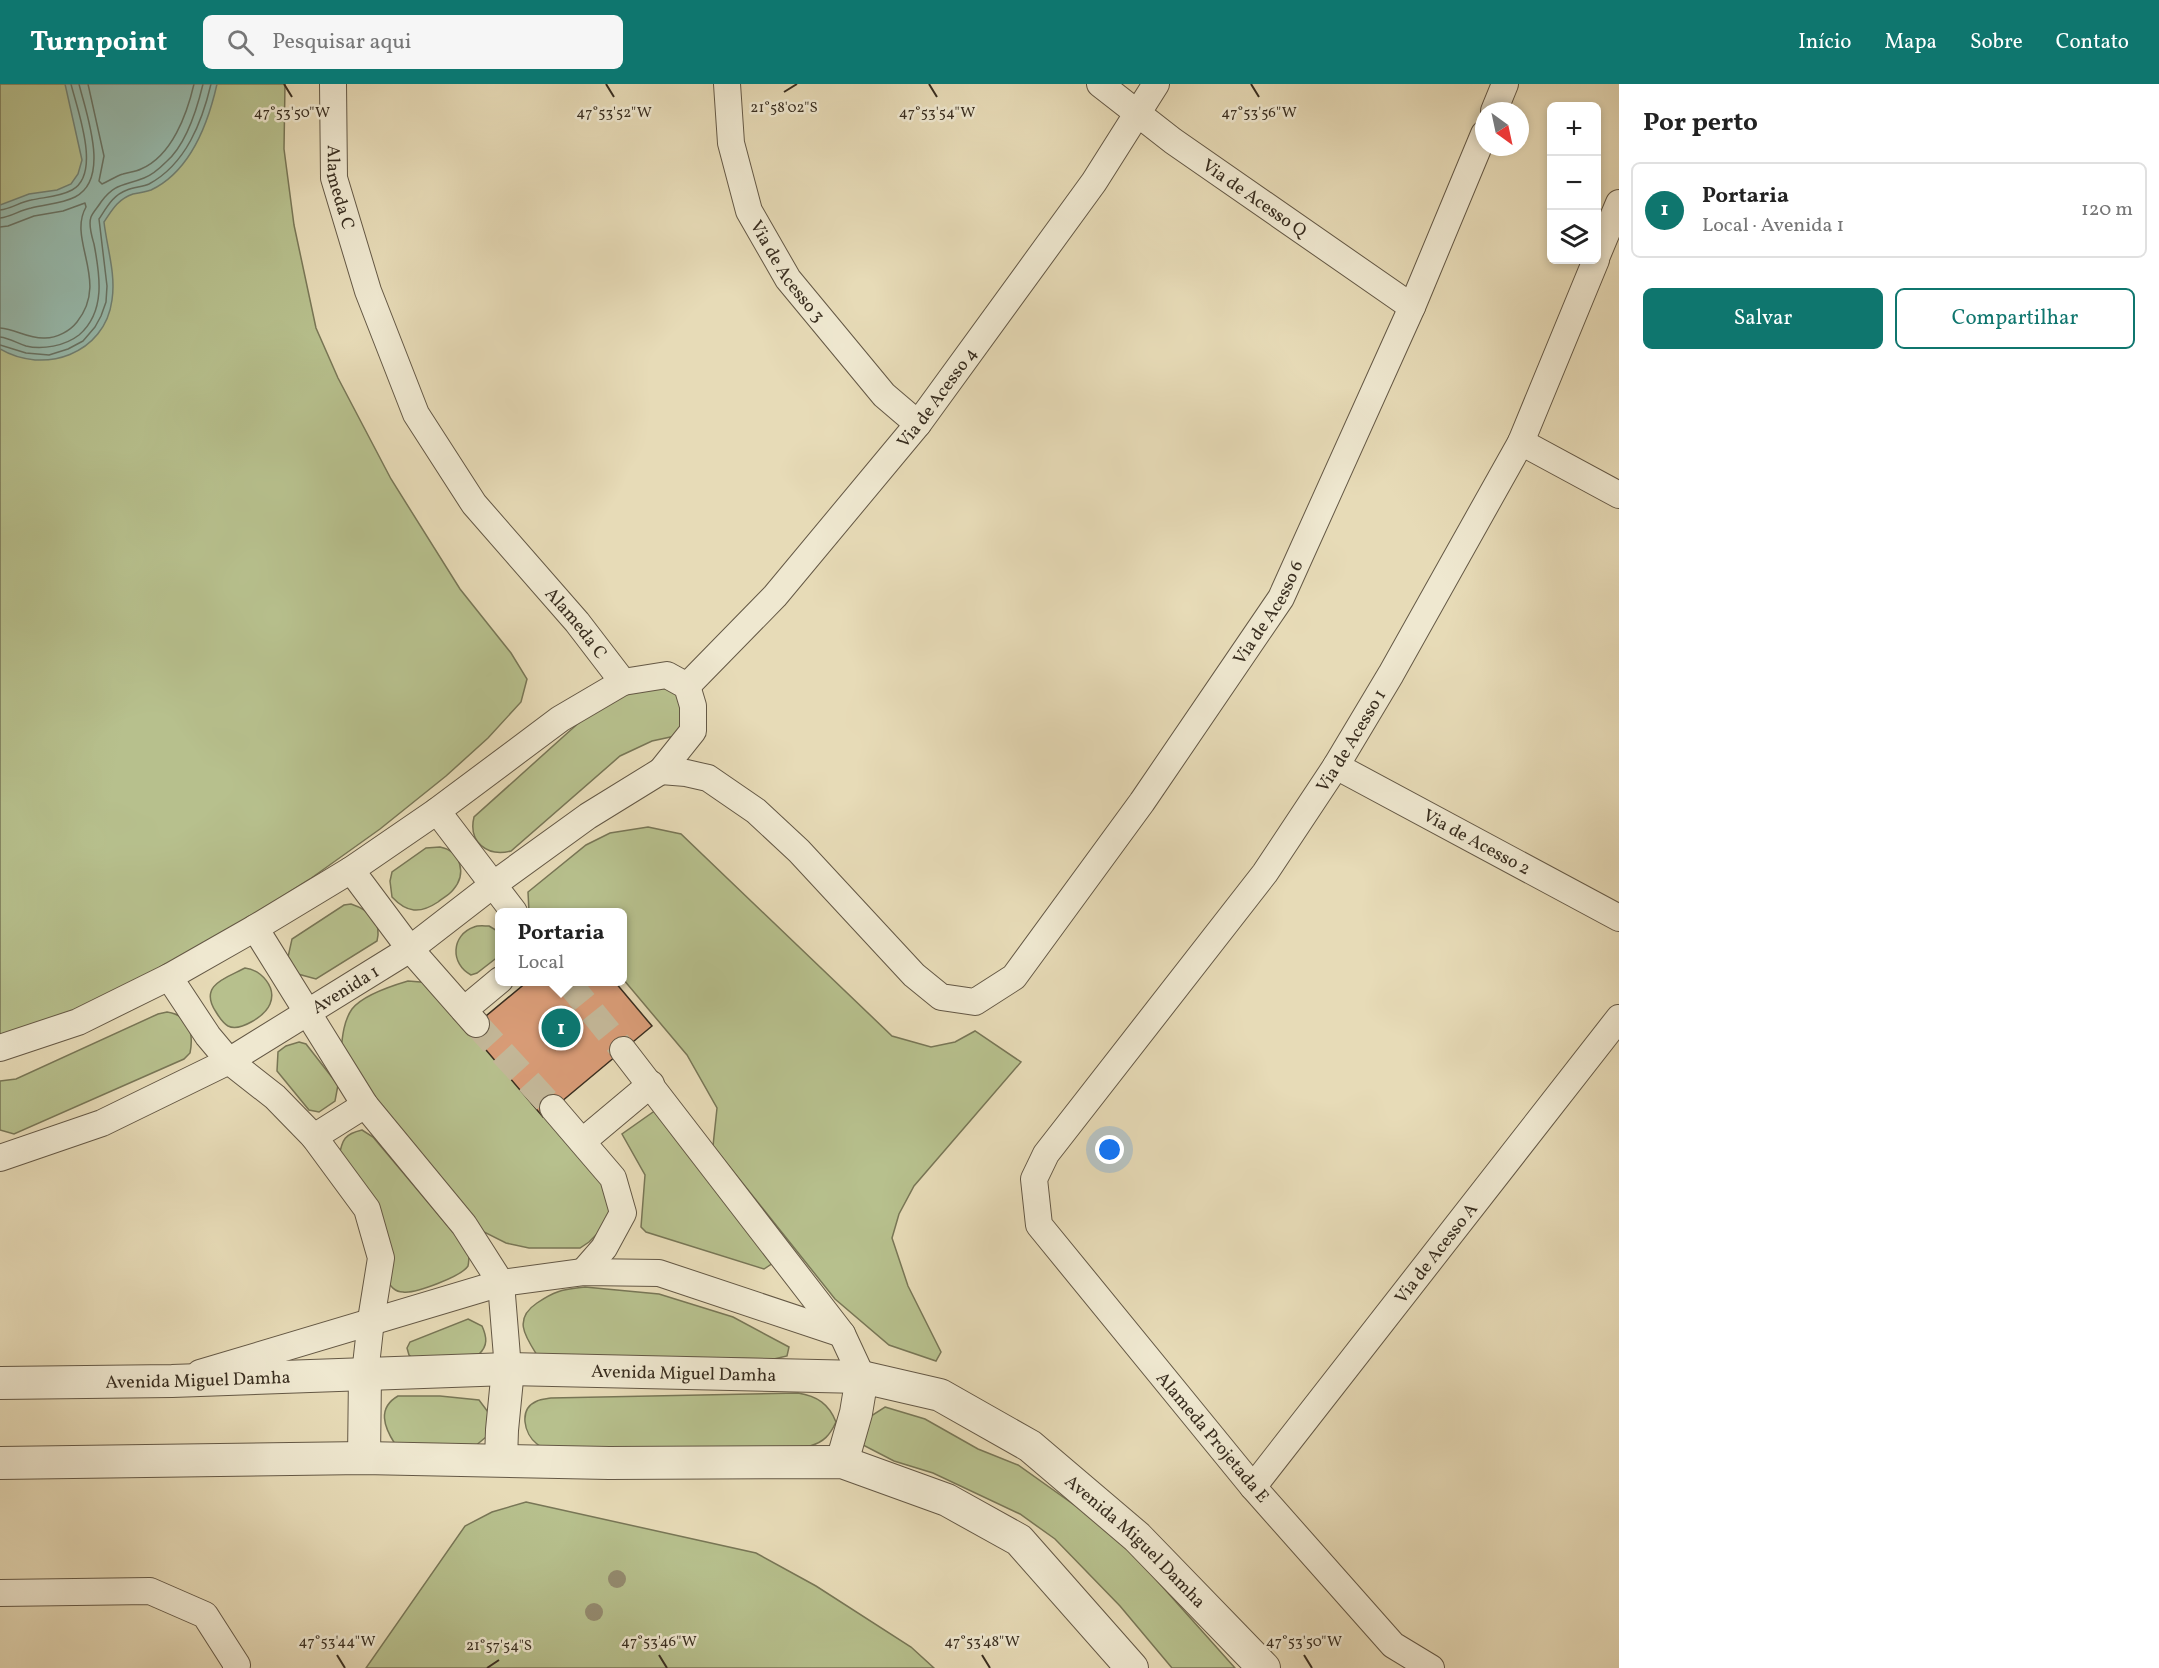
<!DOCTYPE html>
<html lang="pt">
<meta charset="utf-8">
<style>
:root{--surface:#fff;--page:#f6f6f6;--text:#222;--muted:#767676;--line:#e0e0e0;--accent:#0f766e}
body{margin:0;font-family:Vollkorn,serif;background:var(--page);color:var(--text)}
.controls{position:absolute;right:18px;top:18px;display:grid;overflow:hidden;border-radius:9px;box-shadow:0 3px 9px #0003}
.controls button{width:54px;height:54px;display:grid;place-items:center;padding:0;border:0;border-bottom:2px solid var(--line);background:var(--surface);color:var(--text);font:30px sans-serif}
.compass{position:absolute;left:1475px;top:18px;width:54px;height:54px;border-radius:50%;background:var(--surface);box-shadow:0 3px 9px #0003;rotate:147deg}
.you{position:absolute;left:1110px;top:1066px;width:21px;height:21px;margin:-15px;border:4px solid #fff;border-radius:50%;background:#1a73e8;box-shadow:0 0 0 9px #1a73e833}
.badge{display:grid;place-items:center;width:39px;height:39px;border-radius:50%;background:var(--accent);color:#fff;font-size:20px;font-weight:700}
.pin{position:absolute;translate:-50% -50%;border:3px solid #fff;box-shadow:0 2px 6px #0006}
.popup{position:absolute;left:495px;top:824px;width:132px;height:78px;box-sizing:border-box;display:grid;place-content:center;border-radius:9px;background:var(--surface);filter:drop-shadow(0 2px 4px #0005);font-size:20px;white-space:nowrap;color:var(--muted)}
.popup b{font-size:22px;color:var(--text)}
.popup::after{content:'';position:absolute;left:50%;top:100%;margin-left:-12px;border:12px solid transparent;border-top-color:var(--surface)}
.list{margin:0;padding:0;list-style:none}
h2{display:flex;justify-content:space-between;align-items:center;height:78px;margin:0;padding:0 24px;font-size:26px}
h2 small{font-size:20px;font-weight:400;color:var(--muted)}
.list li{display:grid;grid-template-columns:39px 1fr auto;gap:18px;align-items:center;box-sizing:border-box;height:96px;margin:0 12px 12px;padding:0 12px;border:2px solid var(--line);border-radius:9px}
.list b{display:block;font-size:22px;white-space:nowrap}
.list p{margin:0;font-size:20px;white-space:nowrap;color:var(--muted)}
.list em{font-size:20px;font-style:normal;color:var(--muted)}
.actions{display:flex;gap:12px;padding:18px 24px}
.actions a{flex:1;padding:14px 0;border:2px solid var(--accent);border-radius:9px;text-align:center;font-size:21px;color:var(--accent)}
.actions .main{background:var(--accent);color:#fff}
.icon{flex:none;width:33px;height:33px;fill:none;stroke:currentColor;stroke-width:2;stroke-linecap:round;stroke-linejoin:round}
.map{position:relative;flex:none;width:1619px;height:1584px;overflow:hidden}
header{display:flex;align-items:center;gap:36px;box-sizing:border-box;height:84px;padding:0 30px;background:var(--accent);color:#fff}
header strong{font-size:28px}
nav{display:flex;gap:33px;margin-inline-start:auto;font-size:21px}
.search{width:420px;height:54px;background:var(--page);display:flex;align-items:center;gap:15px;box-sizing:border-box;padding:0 21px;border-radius:9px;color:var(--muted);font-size:22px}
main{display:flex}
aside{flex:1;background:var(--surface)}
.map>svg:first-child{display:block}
.green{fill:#b7c08d;stroke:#787656;stroke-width:1.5}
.water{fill:#97bbae;stroke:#718275;stroke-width:1.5}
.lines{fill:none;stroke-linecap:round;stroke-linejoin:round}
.shore{stroke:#687466;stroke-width:1.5}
.building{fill:#d99c77;stroke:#382d1f;stroke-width:1.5}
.minor-tunnel{stroke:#c4b899;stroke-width:26;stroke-dasharray:26 13;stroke-linecap:butt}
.minor-casing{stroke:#645845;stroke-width:28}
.tertiary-casing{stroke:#645845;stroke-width:34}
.minor{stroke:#efe8d0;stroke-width:26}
.tertiary{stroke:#efe8d0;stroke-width:32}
.tree{fill:#948b70}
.ticks{fill:none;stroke:#382d1f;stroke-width:2}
.labels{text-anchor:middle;stroke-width:5;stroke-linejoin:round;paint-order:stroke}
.street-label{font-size:18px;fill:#382d1f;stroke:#efe8d0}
.ticks-label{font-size:15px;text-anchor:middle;fill:#382d1f;stroke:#efe8d0;stroke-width:5;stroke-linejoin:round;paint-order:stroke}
</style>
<header>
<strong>Turnpoint</strong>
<div class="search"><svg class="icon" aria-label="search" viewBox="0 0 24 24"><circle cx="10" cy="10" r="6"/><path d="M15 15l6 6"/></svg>Pesquisar aqui</div>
<nav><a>Início</a><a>Mapa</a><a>Sobre</a><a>Contato</a></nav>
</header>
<main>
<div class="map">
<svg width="1619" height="1584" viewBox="0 0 1619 1584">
<rect width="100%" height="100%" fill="#e7dbb7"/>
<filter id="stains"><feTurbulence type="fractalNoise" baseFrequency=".00333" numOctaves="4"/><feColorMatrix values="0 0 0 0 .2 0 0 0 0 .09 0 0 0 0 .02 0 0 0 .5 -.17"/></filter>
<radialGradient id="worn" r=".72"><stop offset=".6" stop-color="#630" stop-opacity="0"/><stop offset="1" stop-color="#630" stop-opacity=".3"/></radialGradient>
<!-- green -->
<g class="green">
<path d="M0,0H285L284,65L294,141L316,244L338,294L391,395L460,505L511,569L527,595L521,618L488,654L446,692L380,745L310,795L234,843L126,905L41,942L0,952Z"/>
<path d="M670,598L690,630L675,652L652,657L620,672L511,767C487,773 468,758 474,733L593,626L611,613Z"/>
<path d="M648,743L681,750L892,952L931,963L955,958L975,947L1021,978L914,1102L899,1130L892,1154L908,1202L941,1268L936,1277L889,1261L835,1215L713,1062L717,1024L687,971L623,895L622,828H529L528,808L586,761L610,749Z"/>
<path d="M440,763C461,767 467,790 453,806C449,811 443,814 438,818C420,830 407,829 392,813L390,797L392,788L426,764Z"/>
<path d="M351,820C369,826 382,837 377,857L316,895L298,890L288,873L292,855L344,821Z"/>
<path d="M489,842L499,848V872L477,889L471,891C450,880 451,851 474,843C478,841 484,842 489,842Z"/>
<path d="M245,884C261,886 277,903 270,920C265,932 240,948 228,942C223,939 219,933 216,928C198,901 226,894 245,884Z"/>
<path d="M408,897L433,899L606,1100L610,1129L602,1145L589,1158L580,1164H529L506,1159L482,1147L340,976C342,960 342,939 352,925C363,911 391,902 408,897Z"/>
<path d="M167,928C189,931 194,949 190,969L184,975L14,1050L0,1046V997L16,995L158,930Z"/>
<path d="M299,958L306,960L338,1001L335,1017L319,1028L309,1026L277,987L278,968L286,962Z"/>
<path d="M656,1026L773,1179L764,1185L646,1148L641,1143L645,1091L622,1050Z"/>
<path d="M362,1046L373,1053L469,1167C469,1171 469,1178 468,1182C462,1192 415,1210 403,1208C394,1208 390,1201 385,1194L339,1073C342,1055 345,1050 362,1046Z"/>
<path d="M585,1203L659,1210L733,1233L789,1263L787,1272L774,1275L537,1271C525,1252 513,1235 537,1219C556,1206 562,1206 585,1203Z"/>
<path d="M468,1235L482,1242C487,1253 488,1262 479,1270L414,1275L409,1271L407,1264L410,1258Z"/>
<path d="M798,1309C817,1312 829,1320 836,1338C830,1351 824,1358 810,1362L577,1375C564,1371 548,1369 537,1360C524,1350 518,1325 537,1317C541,1315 546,1315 551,1314Z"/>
<path d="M398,1312H440L479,1316L488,1328L486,1353L474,1363L395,1360C384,1343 377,1324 398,1312Z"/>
<path d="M885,1323L925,1335L978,1365L1018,1381L1094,1435L1135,1472L1235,1584H1172L1120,1522L1055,1455L1020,1430L933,1389L894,1377L863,1361L861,1349L871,1332Z"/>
<path d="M526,1418L756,1469L816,1502L911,1563L934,1584H366L465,1442L492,1428Z"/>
</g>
<!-- water -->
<path class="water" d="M65,0H217C208,40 191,87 151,106C145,108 139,109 133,110C118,115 112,126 104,138C107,164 116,190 112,216C105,270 44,291 0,265V121L29,110L57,106L71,100L78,90L82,76Z"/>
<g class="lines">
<!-- shore -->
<g class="shore">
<path d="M88,0L104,72L99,97L102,100C109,97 116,92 123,90C129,88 135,88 141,85C172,72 187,30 194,0"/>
<path d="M0,126C11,125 20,118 31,116C45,113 59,113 72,106C102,90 77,25 71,0"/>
<path d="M0,134C11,133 20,126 31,124C46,120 61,120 75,113C111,95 86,29 79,0"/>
<path d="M0,143L8,142L34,132L63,127L85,119L86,123C67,156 110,197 77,238C70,247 57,254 45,254C28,255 16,245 0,244"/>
<path d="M0,253C9,254 17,259 26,262C42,266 65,262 79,251C106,228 100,191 94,160C92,153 88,141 91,133C93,128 98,123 101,118C115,99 124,102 144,94C152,91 160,84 166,78C186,61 197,25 203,0"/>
<path d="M0,261L26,269L49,271L68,265L83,257L95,243L101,232L106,218L107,202L99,135C107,123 113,111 127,106C134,103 143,103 149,100C186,80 202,38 211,0"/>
</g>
</g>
<!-- building -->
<path class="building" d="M527,898H615L652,942L543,1033L469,946Z"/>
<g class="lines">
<!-- minor-tunnel -->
<g class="minor-tunnel">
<path d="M568,898L623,966"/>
<path d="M476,940L553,1024"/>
</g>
<defs>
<g id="minor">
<path id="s1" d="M333,0L334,94L368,207L416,330L474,420L577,538L623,598L667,591L687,602L693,622V647L661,687L686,689L708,694L756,727L799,767L914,891L941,913L975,918L1014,893L1142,718L1281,514L1412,223L1484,50"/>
<path id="s2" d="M727,0L731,59L749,127L788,195L884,311L918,340"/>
<path id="s3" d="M1100,0L1173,57L1412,223"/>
<path d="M1494,27L1505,0"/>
<path d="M1596,174L1619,119"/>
<path d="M1521,358L1619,411"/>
<path id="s4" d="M687,602L775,512L918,340L1094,98L1156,0"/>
<path id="s5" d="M1336,682L1619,834"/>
<path d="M437,727L514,828"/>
<path d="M351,786L410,865L476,940"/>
<path d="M255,844L365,1021L464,1141L501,1199L508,1285"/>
<path d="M169,893L208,952L229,977L275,1013L314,1053L367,1125L381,1174L371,1236L365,1290"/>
<path d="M464,926L500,896"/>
<path d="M0,964L78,938L169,893L255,844L351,786L437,727L560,635L623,598"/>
<path d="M623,966L842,1250L862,1293"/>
<path d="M553,1024L613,1094L623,1129L604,1164L583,1188"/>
<path d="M314,1053L365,1021"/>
<path d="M583,1057L651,1000"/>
<path id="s6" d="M0,1074L102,1039L229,977L410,865L494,800L588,732L661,687"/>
<path d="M200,1289L501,1199L583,1188L659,1189L842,1250"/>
<path id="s7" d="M1253,1403L1619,934"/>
<path d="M0,1509L150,1507L205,1531L237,1581L236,1584"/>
<path id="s8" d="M1431,1584L1393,1561L1253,1403L1039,1141L1034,1095L1046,1070L1265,789L1336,682L1391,590L1521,358L1596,176"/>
</g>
<g id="tertiary">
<path id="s9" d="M0,1299L172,1297L508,1285L862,1293L940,1311L1030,1362L1137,1453L1264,1584"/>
<path d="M364,1374L365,1290"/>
<path d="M501,1376L502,1346L508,1285"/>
<path d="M842,1378L856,1329L862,1293"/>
<path d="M0,1379L364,1374L609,1379L842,1378L947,1416L1019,1456L1132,1584"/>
</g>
</defs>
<!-- minor casing -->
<use href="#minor" class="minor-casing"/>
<!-- tertiary casing -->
<use href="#tertiary" class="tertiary-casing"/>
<!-- minor -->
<use href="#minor" class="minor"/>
<!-- tertiary -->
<use href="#tertiary" class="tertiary"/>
</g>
<!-- trees -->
<g class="tree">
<circle cx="617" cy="1495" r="9"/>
<circle cx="594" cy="1528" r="9"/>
</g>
<!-- ticks -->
<path class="ticks" d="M284,0L292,13M606,0L614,13M929,0L937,13M1251,0L1259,13M784,8L797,0M337,1571L345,1584M659,1571L667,1584M982,1571L990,1584M1304,1571L1312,1584M487,1584L499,1576"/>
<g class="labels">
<!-- street labels -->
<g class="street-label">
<text dy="6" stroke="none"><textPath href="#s1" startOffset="104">Alameda C</textPath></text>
<text dy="6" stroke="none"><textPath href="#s3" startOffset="192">Via de Acesso Q</textPath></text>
<text dy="6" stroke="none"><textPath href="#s2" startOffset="201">Via de Acesso 3</textPath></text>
<text dy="6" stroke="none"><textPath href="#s4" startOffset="382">Via de Acesso 4</textPath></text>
<text dy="6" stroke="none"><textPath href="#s1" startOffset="1742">Via de Acesso 6</textPath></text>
<text dy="6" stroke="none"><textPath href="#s1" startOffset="608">Alameda C</textPath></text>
<text dy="6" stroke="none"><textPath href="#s8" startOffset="1182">Via de Acesso 1</textPath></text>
<text dy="6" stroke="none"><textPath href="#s5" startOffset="160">Via de Acesso 2</textPath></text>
<text dy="6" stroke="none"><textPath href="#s6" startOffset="386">Avenida 1</textPath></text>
<text dy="6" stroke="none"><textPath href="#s7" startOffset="297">Via de Acesso A</textPath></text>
<text dy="6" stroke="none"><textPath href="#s9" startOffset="684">Avenida Miguel Damha</textPath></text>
<text dy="6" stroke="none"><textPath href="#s9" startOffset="198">Avenida Miguel Damha</textPath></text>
<text transform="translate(1213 1353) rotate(50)" y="6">Alameda Projetada E</text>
<text dy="6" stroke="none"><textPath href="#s9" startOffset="1188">Avenida Miguel Damha</textPath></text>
</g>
</g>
<g class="ticks-label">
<text x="784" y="28">21°58'02"S</text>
<text x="292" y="33">47°53'50"W</text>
<text x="614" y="33">47°53'52"W</text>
<text x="937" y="33">47°53'54"W</text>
<text x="1259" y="33">47°53'56"W</text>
<text x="337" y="1562">47°53'44"W</text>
<text x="659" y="1562">47°53'46"W</text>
<text x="982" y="1562">47°53'48"W</text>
<text x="1304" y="1562">47°53'50"W</text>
<text x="499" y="1566">21°57'54"S</text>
</g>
<rect width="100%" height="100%" filter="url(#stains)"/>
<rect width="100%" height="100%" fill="url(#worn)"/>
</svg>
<div class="controls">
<button>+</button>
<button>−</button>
<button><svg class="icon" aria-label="layers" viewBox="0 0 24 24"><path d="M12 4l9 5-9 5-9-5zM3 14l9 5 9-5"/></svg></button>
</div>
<svg class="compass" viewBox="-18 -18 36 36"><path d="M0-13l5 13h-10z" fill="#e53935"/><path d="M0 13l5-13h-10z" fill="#767676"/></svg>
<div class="you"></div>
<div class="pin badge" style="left:561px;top:944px">1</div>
<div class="popup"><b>Portaria</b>Local</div>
</div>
<aside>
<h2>Por perto<small></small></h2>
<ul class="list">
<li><span class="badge">1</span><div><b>Portaria</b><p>Local · Avenida 1</p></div><em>120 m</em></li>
</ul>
<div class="actions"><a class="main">Salvar</a><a>Compartilhar</a></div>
</aside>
</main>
